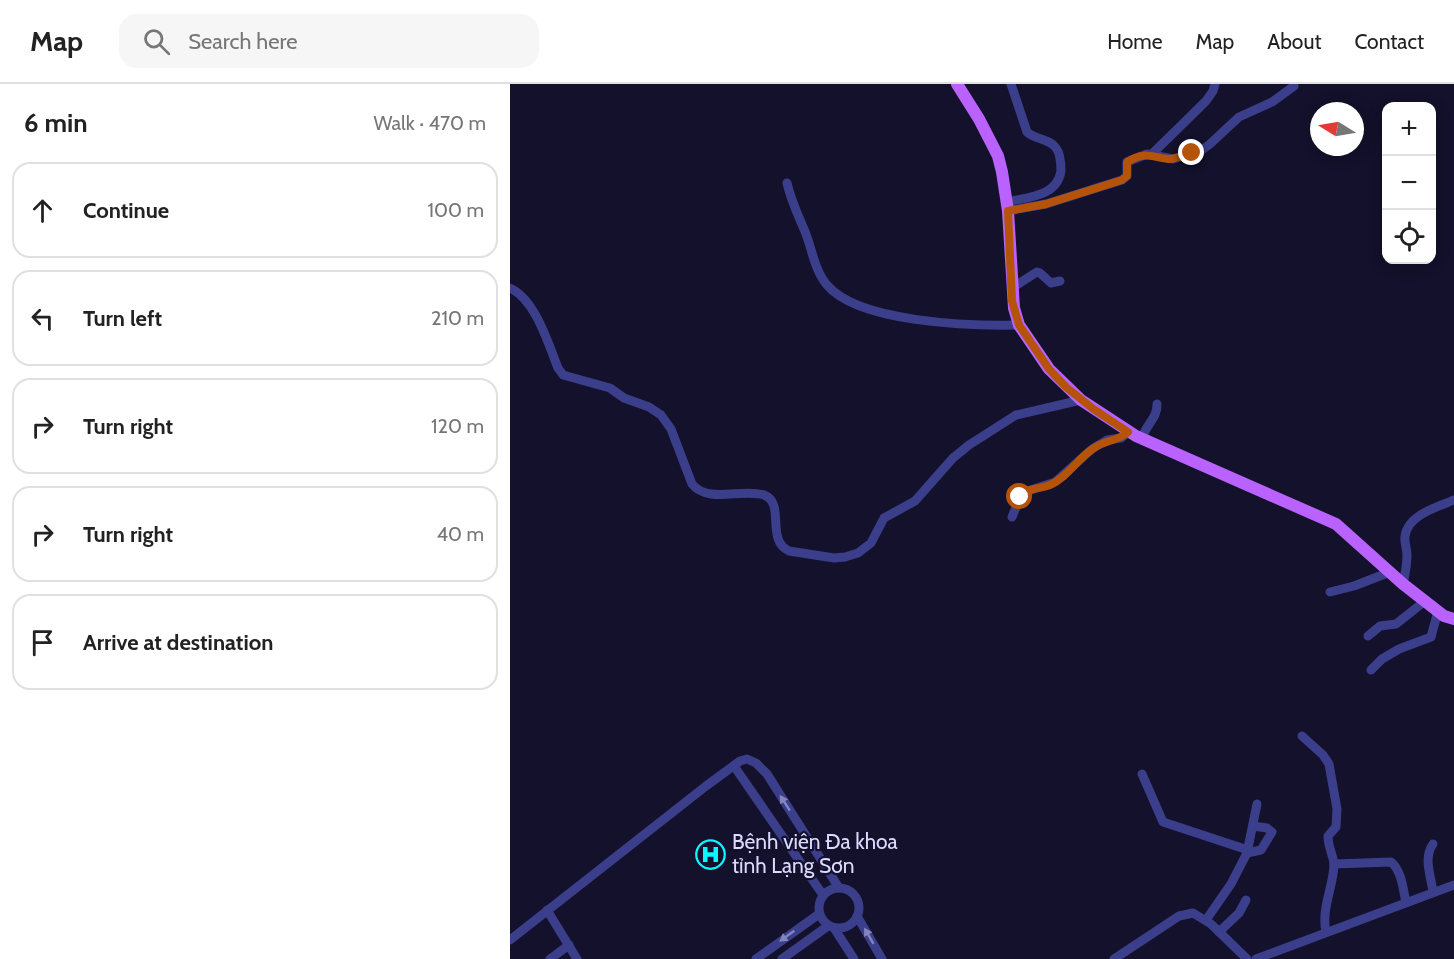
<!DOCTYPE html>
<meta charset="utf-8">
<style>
:root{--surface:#fff;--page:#f6f6f6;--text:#222;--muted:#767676;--line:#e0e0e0}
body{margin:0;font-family:Cabin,sans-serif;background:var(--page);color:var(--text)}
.controls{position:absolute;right:18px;top:18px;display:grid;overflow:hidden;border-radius:12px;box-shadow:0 3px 15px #0003}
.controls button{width:54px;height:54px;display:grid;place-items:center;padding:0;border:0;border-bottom:2px solid var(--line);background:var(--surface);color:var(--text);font:30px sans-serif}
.compass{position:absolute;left:800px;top:18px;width:54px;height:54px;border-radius:50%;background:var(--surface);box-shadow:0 3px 15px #0003;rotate:281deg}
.stop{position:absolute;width:18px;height:18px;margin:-14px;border:4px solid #b45309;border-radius:50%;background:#fff}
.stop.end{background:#b45309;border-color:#fff;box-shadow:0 2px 6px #0008}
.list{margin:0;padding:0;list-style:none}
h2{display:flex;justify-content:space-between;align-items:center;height:78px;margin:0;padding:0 24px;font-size:26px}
h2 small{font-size:20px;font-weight:400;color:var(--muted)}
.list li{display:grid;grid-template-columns:39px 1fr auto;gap:18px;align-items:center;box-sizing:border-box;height:96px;margin:0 12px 12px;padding:0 12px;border:2px solid var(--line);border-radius:18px}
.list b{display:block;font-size:22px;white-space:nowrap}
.list em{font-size:20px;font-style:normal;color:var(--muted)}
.icon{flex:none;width:33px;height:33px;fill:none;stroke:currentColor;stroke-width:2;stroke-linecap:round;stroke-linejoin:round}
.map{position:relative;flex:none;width:944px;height:875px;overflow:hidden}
header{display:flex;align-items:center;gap:36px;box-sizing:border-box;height:84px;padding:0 30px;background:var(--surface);border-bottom:2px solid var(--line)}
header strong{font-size:28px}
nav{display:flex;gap:33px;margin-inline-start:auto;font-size:21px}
.search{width:420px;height:54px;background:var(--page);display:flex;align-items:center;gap:15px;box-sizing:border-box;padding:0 21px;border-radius:18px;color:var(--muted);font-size:22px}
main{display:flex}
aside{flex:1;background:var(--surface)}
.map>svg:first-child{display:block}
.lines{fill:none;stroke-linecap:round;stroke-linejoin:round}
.minor{stroke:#3b3e8a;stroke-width:9}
.major{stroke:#b962ff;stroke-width:12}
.oneway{fill:#8385bf}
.route{stroke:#b45309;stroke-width:8}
.labels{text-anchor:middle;stroke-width:4.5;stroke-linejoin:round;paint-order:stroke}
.poi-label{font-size:21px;fill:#dcdbff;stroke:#13112b;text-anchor:start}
</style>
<header>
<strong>Map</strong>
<div class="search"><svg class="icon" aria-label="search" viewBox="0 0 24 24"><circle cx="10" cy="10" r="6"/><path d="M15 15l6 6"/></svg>Search here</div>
<nav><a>Home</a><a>Map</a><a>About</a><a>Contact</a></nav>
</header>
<main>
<aside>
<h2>6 min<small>Walk · 470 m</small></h2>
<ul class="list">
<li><svg class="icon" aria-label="ahead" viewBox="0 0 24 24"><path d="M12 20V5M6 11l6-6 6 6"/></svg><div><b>Continue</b></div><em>100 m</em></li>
<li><svg class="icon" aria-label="left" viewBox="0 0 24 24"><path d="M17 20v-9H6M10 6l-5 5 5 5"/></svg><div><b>Turn left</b></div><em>210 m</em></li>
<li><svg class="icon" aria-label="right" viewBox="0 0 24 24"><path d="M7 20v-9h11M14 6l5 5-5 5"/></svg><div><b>Turn right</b></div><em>120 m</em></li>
<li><svg class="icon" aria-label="right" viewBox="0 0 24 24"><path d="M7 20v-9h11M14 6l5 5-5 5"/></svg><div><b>Turn right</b></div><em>40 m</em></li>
<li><svg class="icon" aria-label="arrive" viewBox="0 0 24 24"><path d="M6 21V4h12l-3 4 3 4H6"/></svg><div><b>Arrive at destination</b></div></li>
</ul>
</aside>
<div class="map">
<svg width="944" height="875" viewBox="0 0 944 875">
<rect width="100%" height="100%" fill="#13112b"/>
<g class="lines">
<!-- minor -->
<g class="minor">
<path d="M641,71L696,17L703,7L705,0"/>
<path d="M277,99C281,117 289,133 296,150C302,166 305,187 317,201C349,239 461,242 509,241"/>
<path d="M497,118C517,113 547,113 551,87C551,80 550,69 546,64C539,54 525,56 517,48L501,0"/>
<path d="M498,127L536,120L612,96L617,92V78L637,70L663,75L692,66L700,60L729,33L762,18L784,2"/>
<path d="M0,204C25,215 38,259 48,284L53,291L100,304L114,314L139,323L151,331L161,345L182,400C198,420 232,404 254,411C276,419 255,456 279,467L324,474L335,473L348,469L361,459L374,434L405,417L443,374L459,361L506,331L571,316"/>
<path d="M502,204L527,188L530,189L541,199L550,197"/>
<path d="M632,355C635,341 648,334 647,320"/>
<path d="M502,433L512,409L545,398L582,365L597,356L611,354L618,348"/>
<path d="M893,500C895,491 897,481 897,471C897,465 894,458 895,452C898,431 927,423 944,416"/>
<path d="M820,508L844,502L880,488"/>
<path d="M858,552L870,542L886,540L915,517"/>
<path d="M861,586L872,575L889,565L921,553L928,527"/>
<path d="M792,652L813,671L819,680L827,725L826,743L818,752C818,764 824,773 824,781C823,804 811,825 816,848"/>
<path d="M224,682L313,811"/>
<path d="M632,690L653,738L738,766"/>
<path d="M923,760C913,774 921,792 923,808"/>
<path d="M737,769L751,766L762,748L757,744L743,742"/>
<path d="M824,780L881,778C892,787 893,806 896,818"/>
<circle cx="329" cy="824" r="20"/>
<path d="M37,826L67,875"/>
<path d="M347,832L372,875"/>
<path d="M696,836L721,800L737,769L747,720"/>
<path d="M324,844L344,875"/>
<path d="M709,848L729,829L736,816"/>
<path d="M0,856L196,702L230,677L237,675L246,679L257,690L329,804"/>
<path d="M40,875L59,861"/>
<path d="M246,875L309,830"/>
<path d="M272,875L318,842"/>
<path d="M604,875L669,832L683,829L701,840L737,875"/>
<path d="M746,875L944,801"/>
</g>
<!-- major -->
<path class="major" d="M447,0L469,35L488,72L492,88L498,127L504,224L509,241L539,285L571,316L626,352L826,440L893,500L934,532L944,535"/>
</g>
<!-- one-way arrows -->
<defs><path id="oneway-solid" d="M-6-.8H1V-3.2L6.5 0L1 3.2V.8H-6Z" transform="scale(1.5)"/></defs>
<g class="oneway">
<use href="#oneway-solid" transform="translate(275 719) rotate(-123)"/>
<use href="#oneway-solid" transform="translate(277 852) rotate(144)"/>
<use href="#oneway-solid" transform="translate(359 852) rotate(-120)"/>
</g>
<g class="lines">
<!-- route -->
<path class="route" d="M510,413C515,404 530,405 540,401C558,393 568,374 584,364C595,356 609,357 618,348L582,324L556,303L539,285L509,241L502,217L498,127L536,120L612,96L617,92V78C634,67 641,73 659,75C666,75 675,71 682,69"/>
</g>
<!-- icons -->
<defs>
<symbol id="hospital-ring" viewBox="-11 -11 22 22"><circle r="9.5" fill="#13112b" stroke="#07f8ff" stroke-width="1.5"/><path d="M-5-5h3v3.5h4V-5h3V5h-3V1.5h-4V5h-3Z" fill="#07f8ff"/></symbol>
</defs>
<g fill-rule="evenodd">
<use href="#hospital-ring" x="184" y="754" width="33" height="33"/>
</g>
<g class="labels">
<!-- poi labels -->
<g class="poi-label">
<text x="222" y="765">Bệnh viện Đa khoa<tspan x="222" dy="24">tỉnh Lạng Sơn</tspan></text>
</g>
</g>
</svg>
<div class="controls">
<button>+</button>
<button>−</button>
<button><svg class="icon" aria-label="locate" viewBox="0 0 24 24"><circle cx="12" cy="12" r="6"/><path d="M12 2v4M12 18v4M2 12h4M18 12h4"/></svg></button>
</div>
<svg class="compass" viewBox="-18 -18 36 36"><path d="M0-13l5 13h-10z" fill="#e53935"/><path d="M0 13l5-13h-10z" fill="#767676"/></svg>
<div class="stop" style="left:510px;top:413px"></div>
<div class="stop end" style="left:682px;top:69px"></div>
</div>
</main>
